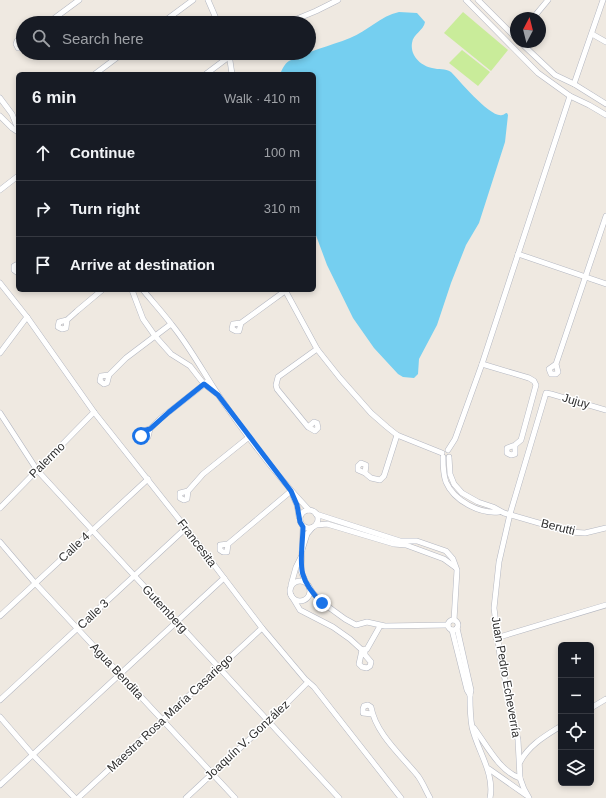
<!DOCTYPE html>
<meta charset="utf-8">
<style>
:root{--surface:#171b24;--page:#20242c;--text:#f1f3f6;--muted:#9ea1a6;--line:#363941}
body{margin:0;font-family:Helvetica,sans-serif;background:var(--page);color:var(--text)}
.controls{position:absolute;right:12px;bottom:12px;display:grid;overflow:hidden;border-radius:6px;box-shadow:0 2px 6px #0003}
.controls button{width:36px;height:36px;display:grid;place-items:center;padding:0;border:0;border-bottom:1px solid var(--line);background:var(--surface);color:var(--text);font:20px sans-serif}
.compass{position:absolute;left:510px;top:12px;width:36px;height:36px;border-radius:50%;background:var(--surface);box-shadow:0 2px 6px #0003;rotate:7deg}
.stop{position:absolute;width:12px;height:12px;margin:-9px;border:3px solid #1a73e8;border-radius:50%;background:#fff}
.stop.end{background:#1a73e8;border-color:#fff;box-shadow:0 1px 4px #0008}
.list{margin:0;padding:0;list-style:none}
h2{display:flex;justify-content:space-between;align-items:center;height:52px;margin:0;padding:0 16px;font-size:17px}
h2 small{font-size:13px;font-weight:400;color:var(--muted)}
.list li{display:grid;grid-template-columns:26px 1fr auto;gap:12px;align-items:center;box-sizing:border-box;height:56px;padding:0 16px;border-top:1px solid var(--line)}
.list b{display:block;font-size:15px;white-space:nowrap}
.list em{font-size:13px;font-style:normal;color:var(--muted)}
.icon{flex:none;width:22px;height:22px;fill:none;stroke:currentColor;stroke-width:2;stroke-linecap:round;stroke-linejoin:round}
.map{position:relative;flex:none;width:606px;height:798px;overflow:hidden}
.search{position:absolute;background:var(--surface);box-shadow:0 2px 6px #0003;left:16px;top:16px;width:300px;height:44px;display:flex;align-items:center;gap:10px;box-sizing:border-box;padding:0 14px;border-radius:22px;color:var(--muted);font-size:15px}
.panel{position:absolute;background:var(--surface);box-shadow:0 2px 6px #0003;left:16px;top:72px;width:300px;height:220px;border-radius:6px}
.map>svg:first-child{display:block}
.pitch{fill:#c9ec9a}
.water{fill:#75cff0}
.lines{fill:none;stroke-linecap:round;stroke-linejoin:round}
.street-casing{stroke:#b4b7c1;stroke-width:6}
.street{stroke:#fff;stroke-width:5}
.route{stroke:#1a73e8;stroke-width:5}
.labels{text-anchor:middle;stroke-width:3;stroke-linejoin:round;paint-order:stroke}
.street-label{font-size:12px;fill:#2e2e2e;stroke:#fff}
</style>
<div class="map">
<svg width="606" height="798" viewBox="0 0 606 798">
<rect width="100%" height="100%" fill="#efe9e1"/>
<!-- pitch -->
<g class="pitch">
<path d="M463,12L508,50L491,71L444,33Z"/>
<path d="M462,50L490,72L478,86L449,63Z"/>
</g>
<!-- water -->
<path class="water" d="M399,12L417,13L425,22C424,30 413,34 412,43C410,56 421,66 432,68C439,70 445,68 451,72C459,80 490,118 502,115C504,115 505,113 507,113L508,115L505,142L479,223L466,245L451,283L437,325L419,359L418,374L414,378L403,377L398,374L374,348L353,318L327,265L314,230V74H280C282,70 284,64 289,61C308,51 330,46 350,38C368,31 380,16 399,12Z"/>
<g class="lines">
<defs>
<g id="street">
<path d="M208,0L218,23"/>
<path d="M466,0L538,73L570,96L589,105L606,115"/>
<path d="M478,0L516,38"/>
<path d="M533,18L548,0"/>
<path d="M48,23L79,0"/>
<path d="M162,23L193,0"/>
<path d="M287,23L316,11L338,0"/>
<path d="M592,34L606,42"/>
<path d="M23,40L17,41L16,44L18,48H23"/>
<path d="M520,42L555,75L574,84L606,104"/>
<path d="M229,54L232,74"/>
<path d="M95,74L123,53"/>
<path d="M206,74L230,56"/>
<path d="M574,84L603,0"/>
<path d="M0,98L12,114L18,129"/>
<path d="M0,116L12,128L18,132"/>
<path d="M0,190L18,176"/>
<path d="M518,254L606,284"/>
<path d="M18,264L14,266V270L18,273"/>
<path d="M0,283L27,317L94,412L186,528L262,628L305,679L314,687L401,798"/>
<path d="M132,290L143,319L155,336L171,354L190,366L204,384L216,393"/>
<path d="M143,290C152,301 163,313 172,325C190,347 203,372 219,396C246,435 276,475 309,510"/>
<path d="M285,290L317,349L340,378L371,413L387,427L397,435L442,453"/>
<path d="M67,320L59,322L58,327L62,329L66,328L67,320L77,311L102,290"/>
<path d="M241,323L239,331H236L232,329L233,324L241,323L285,291"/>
<path d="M0,353L27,317"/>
<path d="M482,364L529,378L534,381L536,385L521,440L515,445L507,448V453L511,455L515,454V445"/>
<path d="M556,364L558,372L556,374H551L549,369L556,364L606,216"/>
<path d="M109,375L101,376L100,381L104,384L107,383L109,375L126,358L171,324"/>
<path d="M0,413L37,470L339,798"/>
<path d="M308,427L314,422L317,423L318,428L315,431L308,427L277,389L276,385L278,377L317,349"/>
<path d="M150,429L142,431L141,435L145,438L148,437L150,429L160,419L207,382"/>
<path d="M448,450L455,439L482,364L570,96"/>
<path d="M443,457C443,465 443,474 446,482C454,501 480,514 499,512"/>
<path d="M449,457L450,474L454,484L462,493L478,502L493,507L504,513L570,532L585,533L606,528"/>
<path d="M365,473L366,465L361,463L358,466V470L365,473L371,478L380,480L384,476L397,435"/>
<path d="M188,491L180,493V498L184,500L187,499L188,491L203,474L249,437"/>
<path d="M293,496L297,505L299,517"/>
<path d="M0,508L94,412"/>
<circle cx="309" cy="519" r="9"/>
<path d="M316,514L400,541H417L446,551L453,559L457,570L454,620"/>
<path d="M317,525L327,524L394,544L406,545L444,559L455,567"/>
<path d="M303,527L302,550L307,534L312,528"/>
<path d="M0,542L35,583L235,798"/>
<path d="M228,544L227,552H223L220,550V545L228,544L291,491"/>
<path d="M302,550L301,571L306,583"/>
<circle cx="300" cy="591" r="10"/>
<path d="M291,585L296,567L301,557"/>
<path d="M308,585L313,593L323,603L345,619L356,625L367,622L385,626L448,625"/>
<path d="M291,595L300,610L333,627L350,639L362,650L367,649L380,626"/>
<path d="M0,616L148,479"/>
<circle cx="453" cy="625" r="5"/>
<path d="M457,628L471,690L470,695C470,706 470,716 472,727C477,750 495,773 490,798"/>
<path d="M452,630L467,690L470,695"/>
<path d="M496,638L606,605"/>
<path d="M362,650L359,664L362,667L367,668L370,666L371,662L365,655V650"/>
<path d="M0,700L186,528"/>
<path d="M591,708L606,699"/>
<path d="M372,714L363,713V709L364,706L368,705L371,707C376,734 401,755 418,776C423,783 426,791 430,798"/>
<path d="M0,717L32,754L75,798"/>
<path d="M474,728C486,744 500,772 520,778"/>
<path d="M520,762C529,745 545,736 561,726"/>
<path d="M489,769L526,795"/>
<path d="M0,785L224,578"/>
<path d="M78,798L262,628"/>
<path d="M186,798L269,721L308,682"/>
<path d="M529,798L524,789L520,778L518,740L500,656L494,608L499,562L510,514L546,393L551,394L606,410"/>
</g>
</defs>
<!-- street casing -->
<use href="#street" class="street-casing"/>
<!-- street -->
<use href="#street" class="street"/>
</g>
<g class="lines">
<!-- route -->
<path class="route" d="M141,436V432L142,431L150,429L169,412L204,384L218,395L291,491L297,505L300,522L303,527C302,563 294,575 322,603"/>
</g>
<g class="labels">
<!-- street labels -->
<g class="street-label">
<text transform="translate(576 401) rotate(16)" y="4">Jujuy</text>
<text transform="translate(47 460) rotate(-45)" y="4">Palermo</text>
<text transform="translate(558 527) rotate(14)" y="4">Berutti</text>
<text transform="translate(197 543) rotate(53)" y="4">Francesita</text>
<text transform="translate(74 547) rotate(-43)" y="4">Calle 4</text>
<text transform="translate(165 609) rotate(47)" y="4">Gutemberg</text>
<text transform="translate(93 614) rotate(-43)" y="4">Calle 3</text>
<text transform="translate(117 671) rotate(47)" y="4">Agua Bendita</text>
<text transform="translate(506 677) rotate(80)" y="4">Juan Pedro Echeverría</text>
<text transform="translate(170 713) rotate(-43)" y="4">Maestra Rosa María Casariego</text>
<text transform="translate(247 740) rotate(-43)" y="4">Joaquín V. González</text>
</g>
</g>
</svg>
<div class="controls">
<button>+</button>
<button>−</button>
<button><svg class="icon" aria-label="locate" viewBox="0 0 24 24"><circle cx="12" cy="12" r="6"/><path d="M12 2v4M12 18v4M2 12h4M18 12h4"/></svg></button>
<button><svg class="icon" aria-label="layers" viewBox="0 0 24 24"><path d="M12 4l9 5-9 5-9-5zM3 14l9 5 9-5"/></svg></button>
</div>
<svg class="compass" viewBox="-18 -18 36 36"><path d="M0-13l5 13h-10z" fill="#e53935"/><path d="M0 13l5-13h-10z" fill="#9ea1a6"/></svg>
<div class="stop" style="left:141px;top:436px"></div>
<div class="stop end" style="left:322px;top:603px"></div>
<div class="search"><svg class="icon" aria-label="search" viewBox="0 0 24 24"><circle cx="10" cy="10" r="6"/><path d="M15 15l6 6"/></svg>Search here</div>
<section class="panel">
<h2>6 min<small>Walk · 410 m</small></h2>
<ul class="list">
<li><svg class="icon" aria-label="ahead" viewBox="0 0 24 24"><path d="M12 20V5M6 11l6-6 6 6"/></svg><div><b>Continue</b></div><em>100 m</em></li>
<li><svg class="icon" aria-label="right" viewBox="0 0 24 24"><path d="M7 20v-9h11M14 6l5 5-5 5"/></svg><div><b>Turn right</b></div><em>310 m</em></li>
<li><svg class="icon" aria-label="arrive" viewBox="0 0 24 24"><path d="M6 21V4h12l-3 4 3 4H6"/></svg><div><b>Arrive at destination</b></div></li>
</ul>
</section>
</div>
